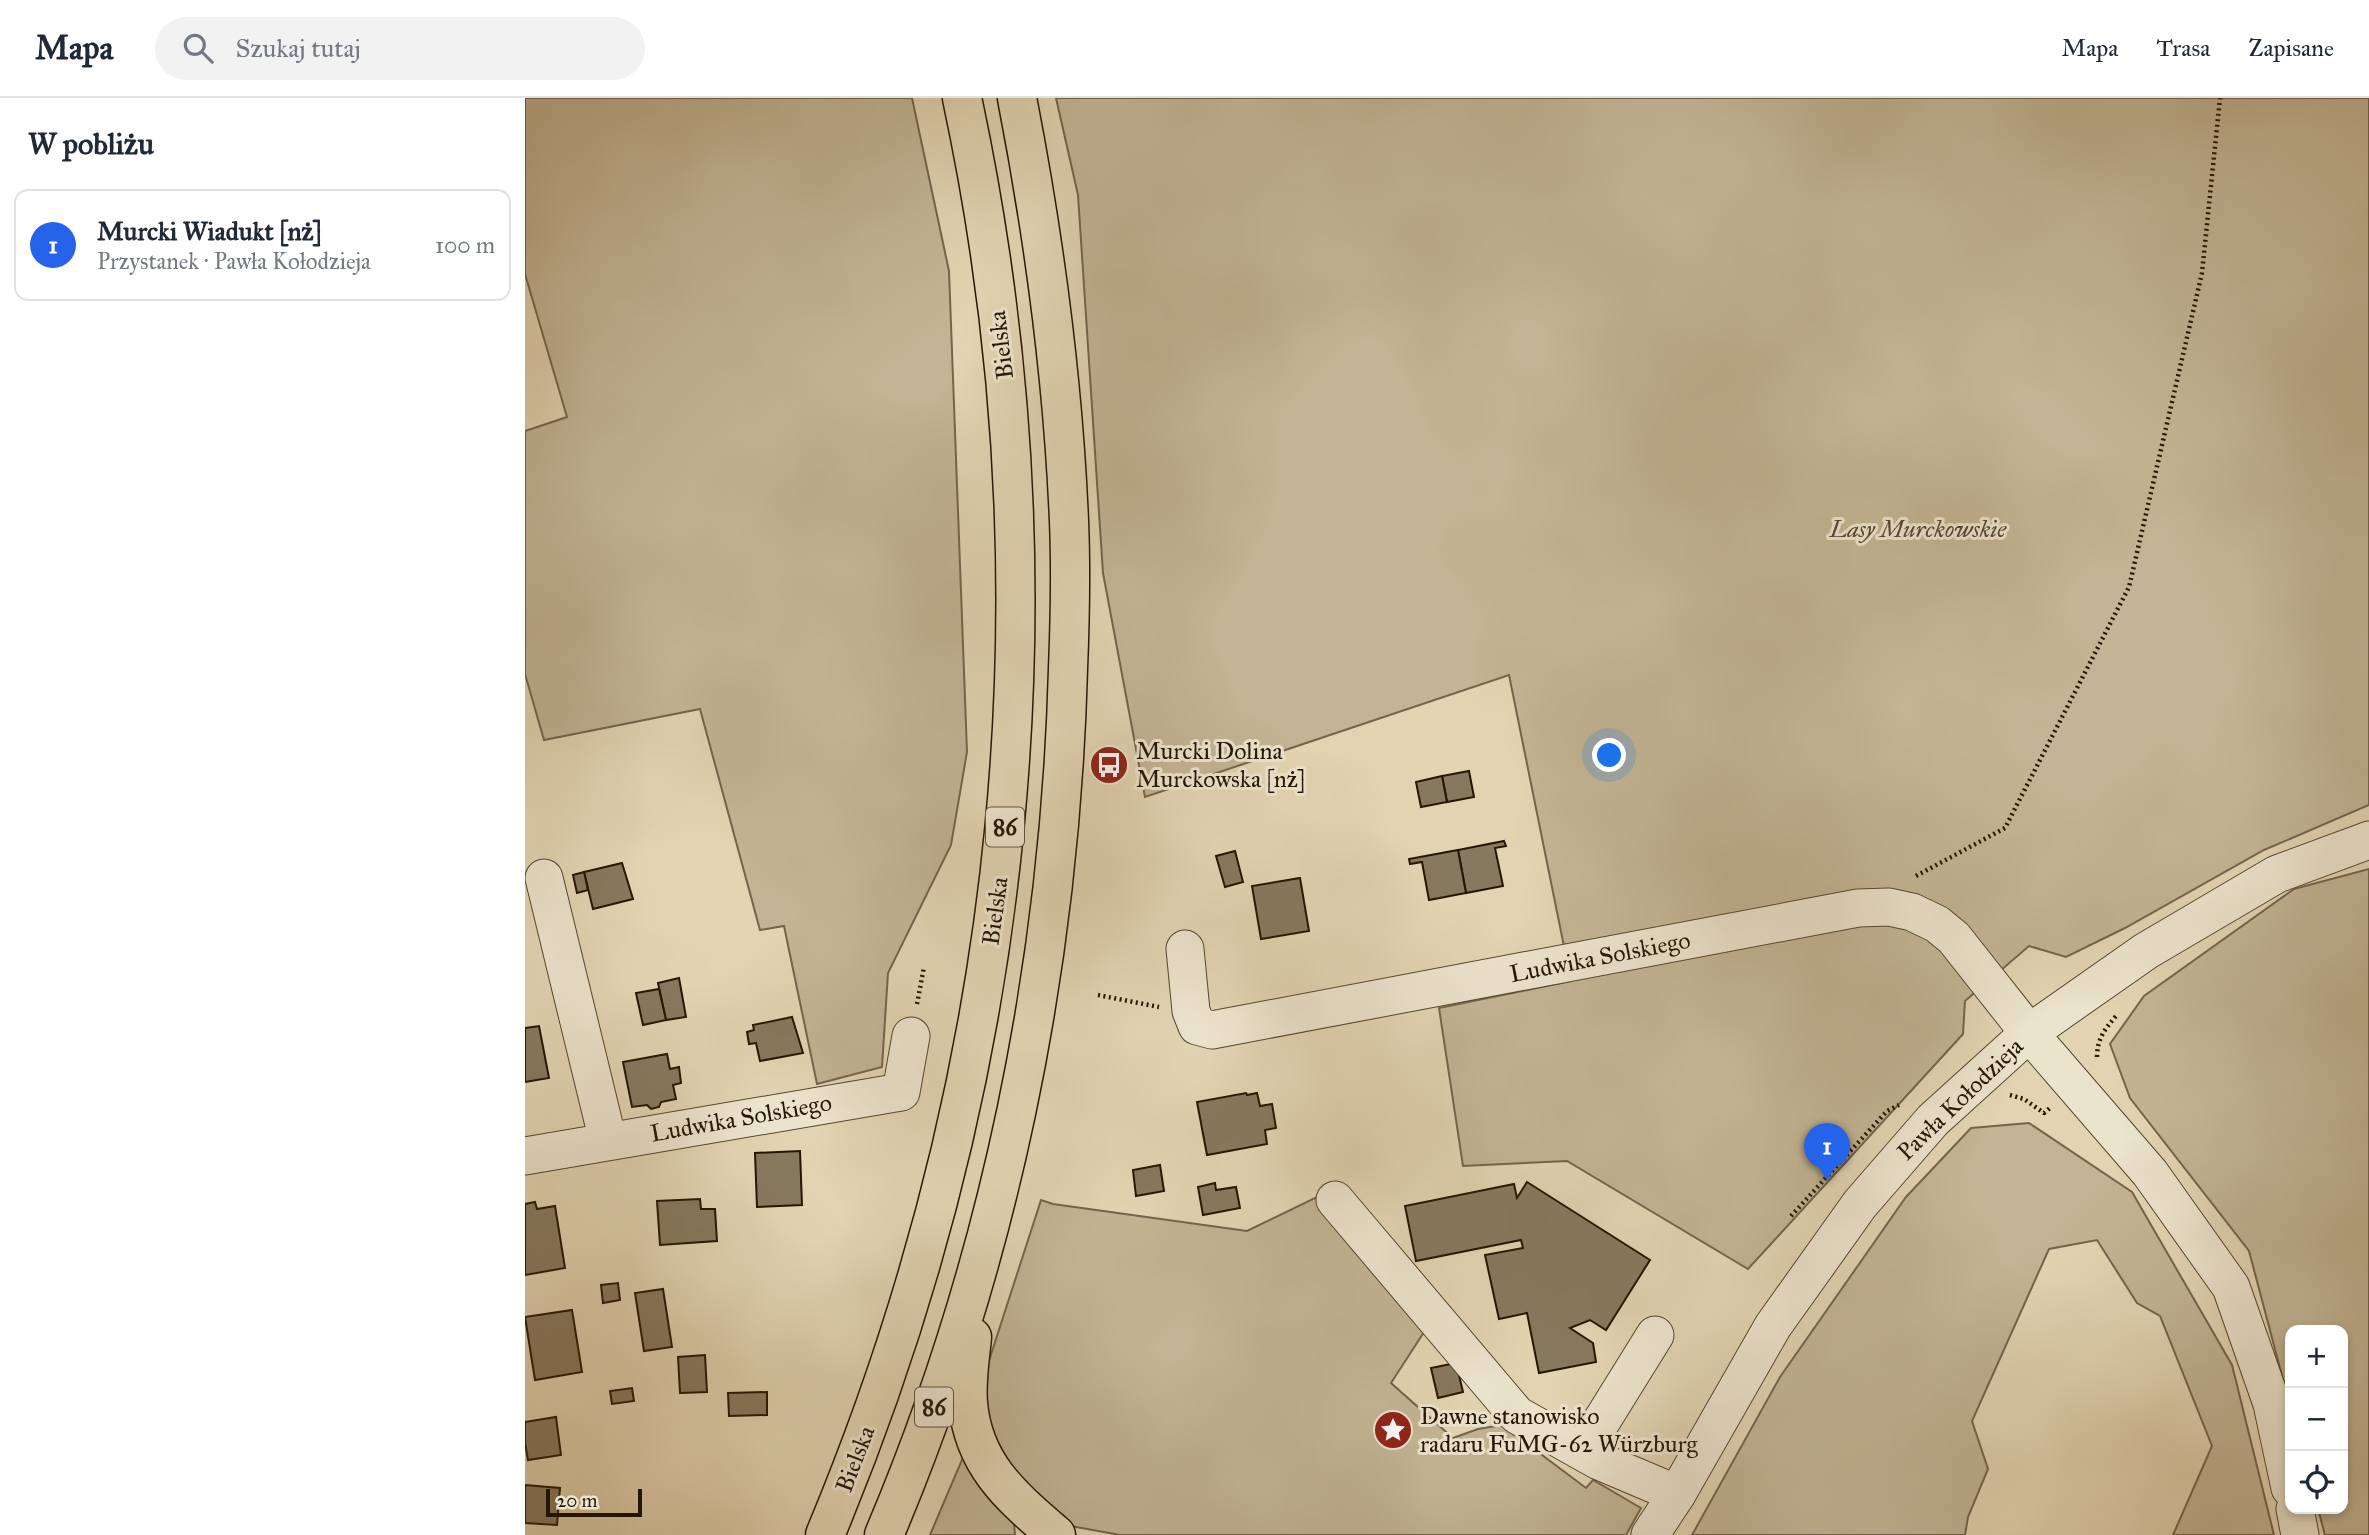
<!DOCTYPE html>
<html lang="pl">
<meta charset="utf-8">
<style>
:root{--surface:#fff;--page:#f2f2f3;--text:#1f2937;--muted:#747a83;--line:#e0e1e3;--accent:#2563eb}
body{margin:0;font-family:"IM FELL Great Primer",serif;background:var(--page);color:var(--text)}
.controls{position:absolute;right:21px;bottom:21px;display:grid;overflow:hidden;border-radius:14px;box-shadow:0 4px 10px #0003}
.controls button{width:63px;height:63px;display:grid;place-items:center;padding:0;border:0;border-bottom:2px solid var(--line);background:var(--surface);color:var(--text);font:35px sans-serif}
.scale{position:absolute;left:21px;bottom:18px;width:96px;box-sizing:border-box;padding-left:7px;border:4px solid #241603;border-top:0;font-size:19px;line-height:24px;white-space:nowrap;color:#241603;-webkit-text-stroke:5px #ece3cd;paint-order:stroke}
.you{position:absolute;left:1085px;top:658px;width:24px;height:24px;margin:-18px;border:5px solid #fff;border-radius:50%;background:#1a73e8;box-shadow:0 0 0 10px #1a73e833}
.badge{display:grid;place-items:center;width:46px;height:46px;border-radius:50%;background:var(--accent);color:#fff;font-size:23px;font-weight:700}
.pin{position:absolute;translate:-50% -58px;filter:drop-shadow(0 2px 4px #0008)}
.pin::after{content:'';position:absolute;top:37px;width:24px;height:21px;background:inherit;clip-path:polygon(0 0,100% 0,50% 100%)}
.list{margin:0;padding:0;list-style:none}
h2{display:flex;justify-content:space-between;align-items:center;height:91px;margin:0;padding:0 28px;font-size:30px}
h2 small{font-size:23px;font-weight:400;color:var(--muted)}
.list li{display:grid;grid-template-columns:46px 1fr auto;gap:21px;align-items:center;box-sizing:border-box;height:112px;margin:0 14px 14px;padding:0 14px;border:2px solid var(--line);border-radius:14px}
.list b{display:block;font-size:26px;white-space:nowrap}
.list p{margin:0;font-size:23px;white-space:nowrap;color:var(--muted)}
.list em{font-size:23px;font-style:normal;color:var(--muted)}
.icon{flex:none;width:38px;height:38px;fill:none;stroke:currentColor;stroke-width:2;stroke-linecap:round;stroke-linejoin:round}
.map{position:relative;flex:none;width:1844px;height:1437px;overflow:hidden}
header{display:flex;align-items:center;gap:42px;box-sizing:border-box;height:98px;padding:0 35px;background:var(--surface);border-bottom:2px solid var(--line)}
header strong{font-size:33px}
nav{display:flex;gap:38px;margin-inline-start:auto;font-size:24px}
.search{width:490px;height:63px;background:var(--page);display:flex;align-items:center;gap:18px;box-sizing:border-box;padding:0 24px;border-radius:38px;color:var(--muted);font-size:26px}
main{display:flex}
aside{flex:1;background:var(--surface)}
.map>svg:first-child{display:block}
.green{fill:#c2b494;stroke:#73654c;stroke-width:2}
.building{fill:#87795e;stroke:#241603;stroke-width:2}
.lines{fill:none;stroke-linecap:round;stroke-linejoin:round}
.minor-casing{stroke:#54462f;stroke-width:39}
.major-casing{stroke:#241603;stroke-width:41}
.path{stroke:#241603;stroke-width:4.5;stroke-dasharray:2 3.5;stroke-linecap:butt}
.minor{stroke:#ece3cd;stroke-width:37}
.major{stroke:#e2d4b2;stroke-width:38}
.labels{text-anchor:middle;stroke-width:6;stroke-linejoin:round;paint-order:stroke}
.shield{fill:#ece3cd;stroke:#605440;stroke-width:2}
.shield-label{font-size:23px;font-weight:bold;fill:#241603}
.street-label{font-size:24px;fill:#241603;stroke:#ece3cd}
.park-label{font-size:24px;font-style:italic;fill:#53452e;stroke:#ece3cd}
.poi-label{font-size:24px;fill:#241603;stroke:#ece3cd;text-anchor:start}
</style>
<header>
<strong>Mapa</strong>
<div class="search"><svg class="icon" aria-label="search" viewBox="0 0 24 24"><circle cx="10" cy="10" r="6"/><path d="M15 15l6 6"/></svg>Szukaj tutaj</div>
<nav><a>Mapa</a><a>Trasa</a><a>Zapisane</a></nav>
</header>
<main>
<aside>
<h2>W pobliżu<small></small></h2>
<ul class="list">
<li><span class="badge">1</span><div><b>Murcki Wiadukt [nż]</b><p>Przystanek · Pawła Kołodzieja</p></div><em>100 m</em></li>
</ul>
</aside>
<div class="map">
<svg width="1844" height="1437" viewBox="0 0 1844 1437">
<rect width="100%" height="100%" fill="#e2d4b2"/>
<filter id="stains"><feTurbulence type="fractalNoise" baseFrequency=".00286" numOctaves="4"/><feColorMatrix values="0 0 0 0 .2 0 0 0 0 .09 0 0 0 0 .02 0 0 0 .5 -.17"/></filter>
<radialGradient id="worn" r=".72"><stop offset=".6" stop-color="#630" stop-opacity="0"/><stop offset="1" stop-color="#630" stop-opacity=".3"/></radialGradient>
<!-- green -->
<g class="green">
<path d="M0,0H387L424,173L442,654L426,747L363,875L357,969L292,986L259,828L235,832L175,611L19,642L0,576V333L42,319L0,176Z"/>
<path d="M531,0H1844V707L1739,752L1600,830L1541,859L1504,848L1440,903L1438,936L1223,1171L1042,1063L938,1068L914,910L1046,883L984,577L620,699L578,475L553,97Z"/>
<path d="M1844,771V1437H1800L1793,1411H1818V1232H1765V1308L1724,1153L1605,1000L1585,946L1619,898L1769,791Z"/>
<path d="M1504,1025L1607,1094L1707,1267L1749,1437H1648L1687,1348L1635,1218L1612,1205L1572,1142L1524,1151L1447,1323L1463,1371L1443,1419L1440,1437H1167L1255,1279L1381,1099L1446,1030Z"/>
<path d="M792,1099L824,1147L899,1234L866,1285L928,1340L953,1331L977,1327L1061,1390L1068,1382L1116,1410L1101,1437H595L535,1426L471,1354L459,1306L461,1272L516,1102L528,1106L722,1133Z"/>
<path d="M439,1357L465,1402L489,1425L490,1437H405Z"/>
</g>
<!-- building -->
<g class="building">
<path d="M944,673L949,699L922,704L917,678Z"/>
<path d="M917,678L922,704L896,709L891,684Z"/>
<path d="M979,743L981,748L970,750L978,788L941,795L933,752Z"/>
<path d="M933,752L941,795L904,802L897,764L885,766L884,761Z"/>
<path d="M710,753L718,784L700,789L691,758Z"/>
<path d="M97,765L108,801L68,811L59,774Z"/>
<path d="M59,774L63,792L52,795L48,777Z"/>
<path d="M775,780L784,833L736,841L727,788Z"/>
<path d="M154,880L161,919L141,922L133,885Z"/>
<path d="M134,891L141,922L118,927L111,895Z"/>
<path d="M267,919L278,955L235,963L231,945L224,946L222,934L229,932L228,927Z"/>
<path d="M14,928L24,980L0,984V930Z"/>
<path d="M142,956L145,971L154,969L156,985L148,987L151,1001L136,1004L134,1009L126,1011L122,1007L107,1009L98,964Z"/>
<path d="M721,995L722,997L732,995L735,1008L747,1006L751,1030L740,1032L742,1046L682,1057L672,1004Z"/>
<path d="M275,1053L277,1107L232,1109L230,1055Z"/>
<path d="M635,1067L639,1093L611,1098L608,1072Z"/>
<path d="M1002,1084L1125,1162L1081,1232L1065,1222L1045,1230L1068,1245L1071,1264L1014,1275L1002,1215L974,1221L960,1157L998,1150L996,1142L891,1163L880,1108L989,1086L992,1100Z"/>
<path d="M690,1085L691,1092L711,1089L715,1110L678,1117L673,1089Z"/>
<path d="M175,1101L176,1111H190L192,1143L135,1147L132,1103Z"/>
<path d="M10,1104L12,1111L30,1108L40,1170L0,1177V1106Z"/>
<path d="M93,1185L95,1202L78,1205L76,1187Z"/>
<path d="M138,1191L147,1249L119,1253L110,1195Z"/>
<path d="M47,1212L57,1274L10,1282L0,1219Z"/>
<path d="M180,1257L182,1294L155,1295L153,1259Z"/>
<path d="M931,1265L938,1294L913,1300L906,1270Z"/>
<path d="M107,1290L109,1303L87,1306L85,1293Z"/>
<path d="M242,1294V1317L204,1318L203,1295Z"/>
<path d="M31,1319L36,1357L3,1362L0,1345V1324Z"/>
<path d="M0,1387L35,1390L32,1427L0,1425Z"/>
</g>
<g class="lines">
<defs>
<g id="minor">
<path d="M19,780L83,1043"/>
<path d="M660,851L666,913L672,928L687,932L1333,810L1364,809L1387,814L1412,826L1429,840L1504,935L1625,1075L1706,1189L1747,1306L1765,1390"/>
<path d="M0,1058L376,994L386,938"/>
<path d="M810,1102L992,1317L1074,1363L1152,1396"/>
<path d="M1058,1353L1130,1237"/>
<path d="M1770,1411L1775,1437"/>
<path d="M1125,1437L1152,1396L1248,1228L1335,1106L1408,1022L1504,935L1621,853L1752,776L1844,742"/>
</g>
<g id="major">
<path d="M447,1239C445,1260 441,1284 443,1305C448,1367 487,1399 531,1437"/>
<path d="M300,1437C492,978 541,487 437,0"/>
<path d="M359,1437C475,1164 535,867 543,571C545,522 546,472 544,423C538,281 519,139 492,0"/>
</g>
</defs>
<!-- minor casing -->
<use href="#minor" class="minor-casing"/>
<!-- major casing -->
<use href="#major" class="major-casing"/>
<!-- path -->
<g class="path">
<path d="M1391,778L1480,730L1604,489L1677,175L1695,0"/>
<path d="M573,897L634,909"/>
<path d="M392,906L399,869"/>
<path d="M1572,959C1572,941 1580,931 1591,918"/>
<path d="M1485,997L1499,1001L1519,1015L1525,1010"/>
<path d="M1266,1118L1362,1013L1374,1007"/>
</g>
<!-- minor -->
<use href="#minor" class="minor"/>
<!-- major -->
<use href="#major" class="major"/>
</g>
<!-- icons -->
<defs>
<symbol id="bus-disc" viewBox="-11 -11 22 22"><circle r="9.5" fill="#8f2418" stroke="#ece3cd"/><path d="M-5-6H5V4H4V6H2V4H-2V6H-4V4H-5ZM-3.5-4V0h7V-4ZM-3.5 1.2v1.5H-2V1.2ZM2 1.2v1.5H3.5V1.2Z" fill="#fff"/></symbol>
<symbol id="sight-disc" viewBox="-11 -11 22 22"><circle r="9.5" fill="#8f2418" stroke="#ece3cd"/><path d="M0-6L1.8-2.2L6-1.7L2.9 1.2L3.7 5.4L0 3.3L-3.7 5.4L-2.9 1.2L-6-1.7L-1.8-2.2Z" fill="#fff"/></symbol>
</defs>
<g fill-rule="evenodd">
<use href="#bus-disc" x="562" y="645" width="44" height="44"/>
<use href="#sight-disc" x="846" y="1310" width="44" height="44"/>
</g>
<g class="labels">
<!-- shield labels -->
<g class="shield">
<rect x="461" y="709.5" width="38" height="39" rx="5"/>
<rect x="390" y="1289.5" width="38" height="39" rx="5"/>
</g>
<g class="shield-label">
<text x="480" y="737">86</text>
<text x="409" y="1317">86</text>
</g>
<!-- street labels -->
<g class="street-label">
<text transform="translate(476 247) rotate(-97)" y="8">Bielska</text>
<text transform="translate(470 813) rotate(-82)" y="8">Bielska</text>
<text transform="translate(1075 859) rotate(-11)" y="8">Ludwika Solskiego</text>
<text transform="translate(1435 1001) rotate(-44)" y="8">Pawła Kołodzieja</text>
<text transform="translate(216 1020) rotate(-10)" y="8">Ludwika Solskiego</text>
<text transform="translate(330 1361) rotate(-69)" y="8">Bielska</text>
</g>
<!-- park labels -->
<g class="park-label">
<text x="1393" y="439">Lasy Murckowskie</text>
</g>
<!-- poi labels -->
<g class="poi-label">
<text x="611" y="661">Murcki Dolina<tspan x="611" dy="28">Murckowska [nż]</tspan></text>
<text x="895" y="1326">Dawne stanowisko<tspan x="895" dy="28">radaru FuMG-62 Würzburg</tspan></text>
</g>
</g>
<rect width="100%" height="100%" filter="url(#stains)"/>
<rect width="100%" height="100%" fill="url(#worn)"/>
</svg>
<div class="controls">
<button>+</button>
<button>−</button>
<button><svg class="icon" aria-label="locate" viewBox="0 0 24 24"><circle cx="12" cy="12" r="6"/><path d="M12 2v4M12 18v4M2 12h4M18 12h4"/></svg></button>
</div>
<div class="scale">20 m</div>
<div class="you"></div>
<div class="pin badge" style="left:1302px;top:1083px">1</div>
</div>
</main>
